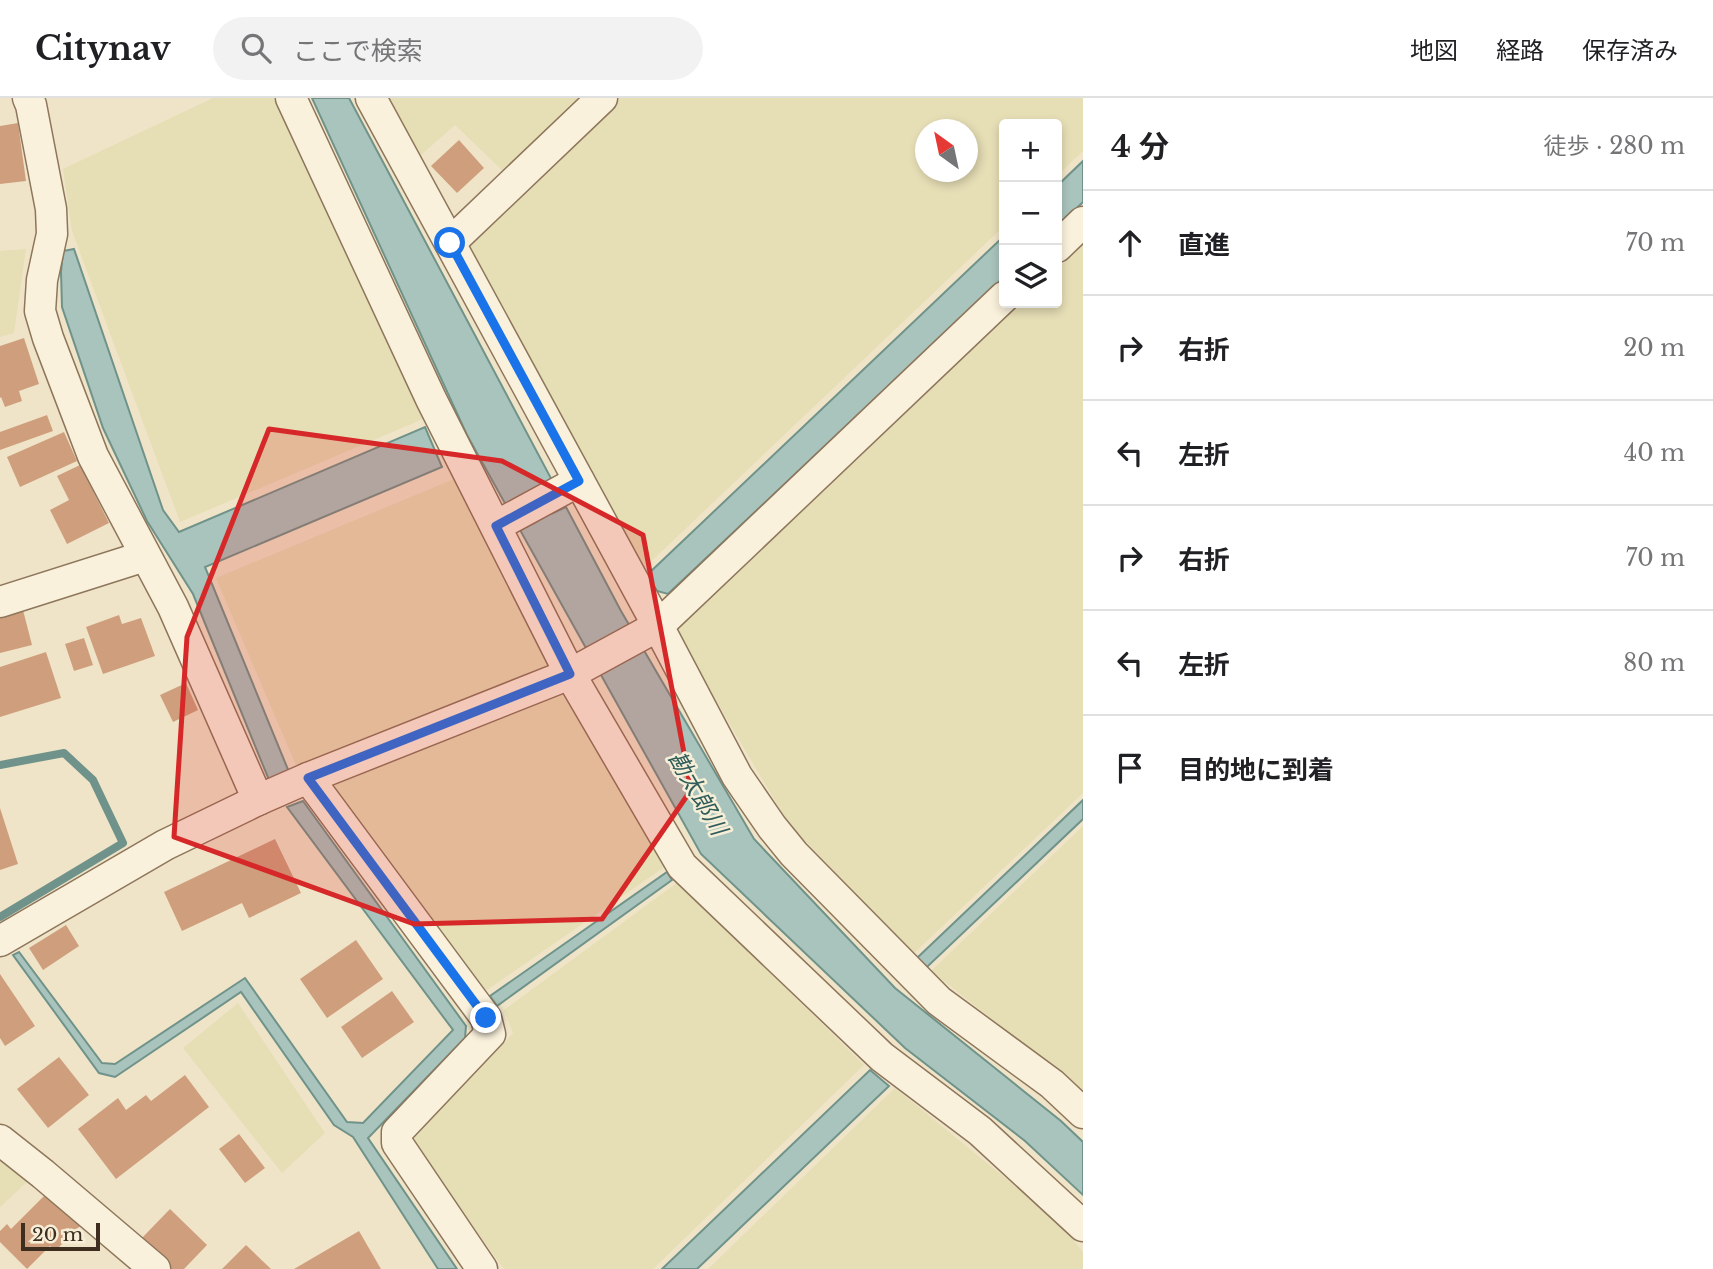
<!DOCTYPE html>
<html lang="ja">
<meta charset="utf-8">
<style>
:root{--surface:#fff;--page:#f2f2f2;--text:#202124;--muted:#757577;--line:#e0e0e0}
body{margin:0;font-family:"Libre Baskerville","Noto Sans JP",serif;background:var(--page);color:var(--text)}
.controls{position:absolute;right:21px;top:21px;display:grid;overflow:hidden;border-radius:7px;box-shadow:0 4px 10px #0003}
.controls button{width:63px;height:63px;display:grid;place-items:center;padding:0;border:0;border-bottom:2px solid var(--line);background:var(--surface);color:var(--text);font:35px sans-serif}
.compass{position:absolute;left:915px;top:21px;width:63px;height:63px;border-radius:50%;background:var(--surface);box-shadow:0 4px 10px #0003;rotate:327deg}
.scale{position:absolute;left:21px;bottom:18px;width:79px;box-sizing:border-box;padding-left:7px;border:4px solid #3d2e20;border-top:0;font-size:19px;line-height:24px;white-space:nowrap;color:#3d2e20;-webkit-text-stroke:5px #f7eed8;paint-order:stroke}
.stop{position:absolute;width:21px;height:21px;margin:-16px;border:5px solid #1a73e8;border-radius:50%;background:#fff}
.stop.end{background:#1a73e8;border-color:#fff;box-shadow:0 2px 7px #0008}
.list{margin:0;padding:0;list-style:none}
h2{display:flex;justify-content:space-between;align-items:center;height:91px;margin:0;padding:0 28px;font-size:30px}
h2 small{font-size:23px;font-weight:400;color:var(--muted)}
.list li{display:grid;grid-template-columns:46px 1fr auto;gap:21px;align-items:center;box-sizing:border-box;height:105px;padding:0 28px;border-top:2px solid var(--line)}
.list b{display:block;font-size:26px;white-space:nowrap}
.list em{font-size:23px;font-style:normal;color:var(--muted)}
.icon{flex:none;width:38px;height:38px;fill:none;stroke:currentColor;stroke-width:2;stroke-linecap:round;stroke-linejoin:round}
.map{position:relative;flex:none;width:1083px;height:1171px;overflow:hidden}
header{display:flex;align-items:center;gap:42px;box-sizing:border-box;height:98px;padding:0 35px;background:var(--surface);border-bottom:2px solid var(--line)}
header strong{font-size:33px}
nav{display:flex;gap:38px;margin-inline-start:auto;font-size:24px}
.search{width:490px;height:63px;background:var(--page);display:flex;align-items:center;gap:18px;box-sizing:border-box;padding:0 24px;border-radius:38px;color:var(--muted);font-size:26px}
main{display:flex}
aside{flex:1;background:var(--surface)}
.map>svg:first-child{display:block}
.farmland{fill:#e6deb5;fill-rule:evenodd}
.water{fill:#a9c4bc;stroke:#6f938a;stroke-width:2}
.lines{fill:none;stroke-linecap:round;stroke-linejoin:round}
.stream{stroke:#6f938a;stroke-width:8}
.building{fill:#cf9f7d}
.minor-casing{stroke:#8d765c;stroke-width:33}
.minor{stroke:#faf1dc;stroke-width:30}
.route{stroke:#1a73e8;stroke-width:9}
.marked{fill:#d62828;fill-opacity:0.2;stroke:#d62828;stroke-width:5;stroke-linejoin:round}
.labels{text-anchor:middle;stroke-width:5;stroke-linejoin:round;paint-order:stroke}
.water-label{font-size:23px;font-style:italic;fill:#2f5d5a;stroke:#f7eed8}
</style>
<header>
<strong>Citynav</strong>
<div class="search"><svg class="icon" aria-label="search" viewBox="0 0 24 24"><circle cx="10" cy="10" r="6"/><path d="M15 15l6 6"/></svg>ここで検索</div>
<nav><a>地図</a><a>経路</a><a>保存済み</a></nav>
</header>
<main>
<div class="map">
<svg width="1083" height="1171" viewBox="0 0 1083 1171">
<rect width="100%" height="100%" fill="#f0e4c8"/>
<!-- farmland -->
<g class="farmland">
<path d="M213,0H273L423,321L180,424L72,133L63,71Z"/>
<path d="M388,0H582L504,74L455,27L420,58Z"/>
<path d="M620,0H1083V53L1057,78V26H1004V128L640,474L466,147ZM926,32H968V74H926Z"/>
<path d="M1083,147V695L913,856L788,725L675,533L1022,205H1057V171Z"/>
<path d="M26,151L14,235L0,239V153Z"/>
<path d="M454,381L666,768L484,894L298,672L216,480Z"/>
<path d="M1083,728V993L931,873Z"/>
<path d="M678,784L864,967L653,1171H504L410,1043L513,935L504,912Z"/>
<path d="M238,905L325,1035L282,1075L183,950Z"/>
<path d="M895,990L1058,1123L1083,1154V1171H708Z"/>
<path d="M0,1055L32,1079L0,1109Z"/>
</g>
<!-- water -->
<g class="water">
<path d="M312,0H349L554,386L539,394L551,416L566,409L621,513L754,741L895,890L1061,1023L1083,1044V1097L1025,1043L905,950L701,756L520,432L536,424L524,402L507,409L467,337Z"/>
<path d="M1083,63V104L1057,129V88Z"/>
<path d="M1004,138V179L668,496L657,493L647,477Z"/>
<path d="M74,151L163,412L179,434L425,329L442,369L205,469L289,674L269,682L193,496L147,423L103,330L62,209L61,174L63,153Z"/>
<path d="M1083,702V721L927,869L917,860Z"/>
<path d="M303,703L466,928L465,940L368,1040L457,1171H438L353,1039L334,1027L241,894L115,979L99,975L13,857L19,854L102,965L115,966L245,880L347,1024L363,1025L453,932L287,709Z"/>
<path d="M667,774L672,782L497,908L490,898Z"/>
<path d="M870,972L889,988L697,1171H662Z"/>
</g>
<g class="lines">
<!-- stream -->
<path class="stream" d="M0,667L64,655L93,682L123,745L0,819"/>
</g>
<!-- building -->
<g class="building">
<path d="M18,25L26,83L0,86V28Z"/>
<path d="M459,42L484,70L457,95L431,68Z"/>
<path d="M24,240L39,286L19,293L22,303L5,309L1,299L0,300V248Z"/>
<path d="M47,317L53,333L0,352V334Z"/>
<path d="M64,334L77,363L20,389L7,359Z"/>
<path d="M80,367L109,425L67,446L50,412L69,402L57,378Z"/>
<path d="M23,512L32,547L0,555V518Z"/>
<path d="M119,517L122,526L141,520L155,558L103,576L86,529Z"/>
<path d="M84,540L93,567L74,573L65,546Z"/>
<path d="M46,554L61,600L0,619V569Z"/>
<path d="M186,585L198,612L173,624L160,597Z"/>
<path d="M0,710L18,766L0,772Z"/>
<path d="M275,741L301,795L249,820L242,805L182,833L164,794Z"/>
<path d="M66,827L79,848L43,872L29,850Z"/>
<path d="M356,842L383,881L327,920L300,881Z"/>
<path d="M0,876L35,928L5,948L0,940Z"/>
<path d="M392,893L414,924L362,960L341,929Z"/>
<path d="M59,959L89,997L48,1030L17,991Z"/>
<path d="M185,977L209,1009L116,1081L78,1031L118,1000L126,1012L146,997L151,1003Z"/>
<path d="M239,1036L265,1070L245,1085L219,1051Z"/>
<path d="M47,1095L80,1128L55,1153L50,1148L27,1171L0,1144V1133L7,1126L11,1131Z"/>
<path d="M170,1111L207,1147L184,1171H169L140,1142Z"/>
<path d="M359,1133L381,1171H294Z"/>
<path d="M246,1147L271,1171H222Z"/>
</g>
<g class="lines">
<defs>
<g id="minor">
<path d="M28,0L31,7L51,111L52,136L42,182L40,213L48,240L93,358L173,509L258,702"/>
<path d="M291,0L431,301L570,576L682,768L882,959L980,1033L1083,1128"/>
<path d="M371,0L658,528L737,678L772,729L794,756L939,903L1052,986L1083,1015"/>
<path d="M450,145L602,0"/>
<path d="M1057,149L1083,124"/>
<path d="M496,428L579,383"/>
<path d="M0,504L145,458"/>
<path d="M308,680L486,920L490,936L397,1034V1045L482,1171"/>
<path d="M0,843L165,747L258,702L308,680L570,576L658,528L1004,199"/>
<path d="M0,1042L43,1076L155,1171"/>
</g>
</defs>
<!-- minor casing -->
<use href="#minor" class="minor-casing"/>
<!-- minor -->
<use href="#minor" class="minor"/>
</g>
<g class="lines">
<!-- route -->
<path class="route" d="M450,145L579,383L496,428L570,576L308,680L486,920"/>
</g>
<!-- marked area -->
<path class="marked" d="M269,331L502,363L643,437L691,692L602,821L414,826L174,739L187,539Z"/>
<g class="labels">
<!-- water labels -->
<g class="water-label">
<text transform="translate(698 695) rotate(60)" y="8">勘太郎川</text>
</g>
</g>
</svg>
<div class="controls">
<button>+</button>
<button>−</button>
<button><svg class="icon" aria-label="layers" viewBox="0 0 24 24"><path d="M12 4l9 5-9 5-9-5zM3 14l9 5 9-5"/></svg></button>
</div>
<svg class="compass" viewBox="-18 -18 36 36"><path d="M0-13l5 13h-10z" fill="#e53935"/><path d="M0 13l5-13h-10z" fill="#757577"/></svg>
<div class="scale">20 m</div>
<div class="stop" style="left:450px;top:145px"></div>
<div class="stop end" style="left:486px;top:920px"></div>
</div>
<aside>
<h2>4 分<small>徒歩 · 280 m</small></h2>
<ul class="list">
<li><svg class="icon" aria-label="ahead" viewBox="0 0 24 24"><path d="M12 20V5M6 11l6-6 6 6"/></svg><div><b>直進</b></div><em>70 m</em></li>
<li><svg class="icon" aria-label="right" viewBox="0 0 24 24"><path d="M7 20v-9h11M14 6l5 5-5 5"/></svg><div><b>右折</b></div><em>20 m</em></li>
<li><svg class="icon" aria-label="left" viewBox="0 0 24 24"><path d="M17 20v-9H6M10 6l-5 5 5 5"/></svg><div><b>左折</b></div><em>40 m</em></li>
<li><svg class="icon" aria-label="right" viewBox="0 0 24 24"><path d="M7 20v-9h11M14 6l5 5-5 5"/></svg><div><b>右折</b></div><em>70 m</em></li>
<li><svg class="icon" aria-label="left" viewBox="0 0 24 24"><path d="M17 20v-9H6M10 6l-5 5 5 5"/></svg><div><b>左折</b></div><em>80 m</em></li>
<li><svg class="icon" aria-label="arrive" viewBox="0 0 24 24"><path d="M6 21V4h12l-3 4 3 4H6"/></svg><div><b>目的地に到着</b></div></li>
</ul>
</aside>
</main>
